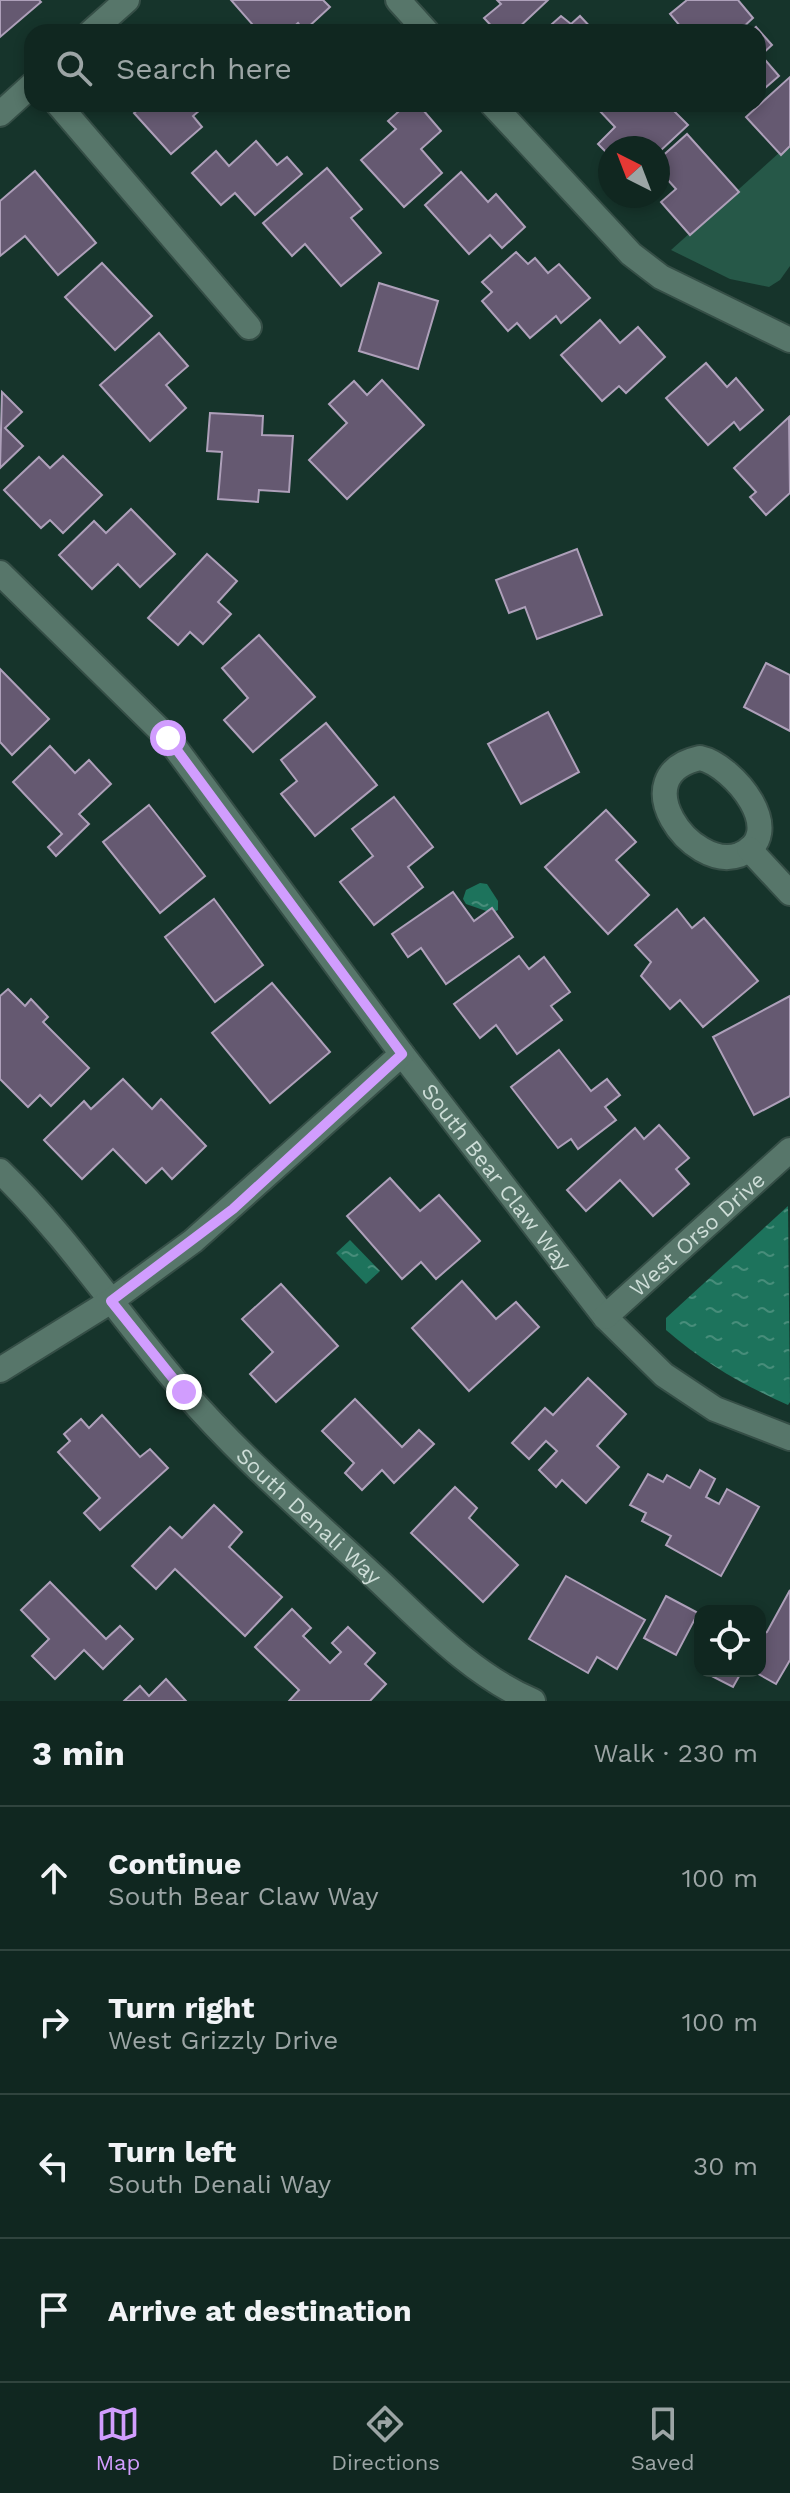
<!DOCTYPE html>
<meta charset="utf-8">
<style>
:root{--surface:#102720;--page:#192f29;--text:#f1f3f6;--muted:#9ca5a5;--line:#30443e;--accent:#d19dfe}
body{margin:0;font-family:"Work Sans",sans-serif;background:var(--page);color:var(--text)}
.controls{position:absolute;right:24px;bottom:24px;display:grid;overflow:hidden;border-radius:16px;box-shadow:0 4px 12px #0003}
.controls button{width:72px;height:72px;display:grid;place-items:center;padding:0;border:0;border-bottom:2px solid var(--line);background:var(--surface);color:var(--text);font:40px sans-serif}
.compass{position:absolute;left:598px;top:136px;width:72px;height:72px;border-radius:50%;background:var(--surface);box-shadow:0 4px 12px #0003;rotate:318deg}
.stop{position:absolute;width:24px;height:24px;margin:-18px;border:6px solid #d19dfe;border-radius:50%;background:#fff}
.stop.end{background:#d19dfe;border-color:#fff;box-shadow:0 2px 8px #0008}
.list{margin:0;padding:0;list-style:none}
h2{display:flex;justify-content:space-between;align-items:center;height:104px;margin:0;padding:0 32px;font-size:34px}
h2 small{font-size:26px;font-weight:400;color:var(--muted)}
.list li{display:grid;grid-template-columns:52px 1fr auto;gap:24px;align-items:center;box-sizing:border-box;height:144px;padding:0 32px;border-top:2px solid var(--line)}
.list b{display:block;font-size:30px;white-space:nowrap}
.list p{margin:0;font-size:26px;white-space:nowrap;color:var(--muted)}
.list em{font-size:26px;font-style:normal;color:var(--muted)}
.icon{flex:none;width:44px;height:44px;fill:none;stroke:currentColor;stroke-width:2;stroke-linecap:round;stroke-linejoin:round}
.map{position:relative;flex:none;width:790px;height:1701px;overflow:hidden}
.search{position:absolute;background:var(--surface);box-shadow:0 4px 12px #0003;left:24px;right:24px;top:24px;height:88px;display:flex;align-items:center;gap:20px;box-sizing:border-box;padding:0 28px;border-radius:24px;color:var(--muted);font-size:30px}
.sheet{height:680px;background:var(--surface)}
nav{display:flex;justify-content:space-around;align-items:center;box-sizing:border-box;height:112px;border-top:2px solid var(--line);background:var(--surface);font-size:22px;color:var(--muted)}
nav a{display:grid;justify-items:center;gap:4px}
nav .on{color:var(--accent)}
.map>svg:first-child{display:block}
.green{fill:#265848}
.water{fill:url(#water-ripples)}
.building{fill:#655971;stroke:#aea0ba;stroke-width:2}
.lines{fill:none;stroke-linecap:round;stroke-linejoin:round}
.minor-casing{stroke:#354e46;stroke-width:28}
.minor{stroke:#57766a;stroke-width:24}
.route{stroke:#d19dfe;stroke-width:10}
.labels{text-anchor:middle;stroke-width:7;stroke-linejoin:round;paint-order:stroke}
.street-label{font-size:22px;fill:#cdddd7;stroke:#0c1915}
</style>
<div class="map">
<svg width="790" height="1701" viewBox="0 0 790 1701">
<defs>
<pattern id="water-ripples" width="26" height="14" patternUnits="userSpaceOnUse" patternTransform="scale(2)"><rect width="26" height="14" fill="#1d735c"/><path d="M2 4q2-2 4 0t4 0M15 11q2-2 4 0t4 0" fill="none" stroke="#478d7a"/></pattern>
</defs>
<rect width="100%" height="100%" fill="#16342b"/>
<!-- green -->
<path class="green" d="M790,143V266L780,280L769,287L730,279L671,250Z"/>
<!-- water -->
<g class="water">
<path d="M480,883L487,884L498,901V910L492,913L466,904L463,899L466,890Z"/>
<path d="M788,1206L790,1402L788,1405C743,1385 704,1363 666,1330V1318Z"/>
<path d="M350,1240L380,1271L366,1284L336,1253Z"/>
</g>
<!-- building -->
<g class="building">
<path d="M0,0H39L41,2L0,37Z"/>
<path d="M231,0H323L330,7L304,31L298,23L288,32H259Z"/>
<path d="M497,0H548L514,32H497L484,18L501,4Z"/>
<path d="M687,0H738L753,18L738,32H685L670,14Z"/>
<path d="M561,16L571,24L580,16L595,32H543Z"/>
<path d="M756,27L772,45L761,55L779,76L758,94V32H750Z"/>
<path d="M790,77V146L781,155L746,117Z"/>
<path d="M145,104H207L193,116L202,127L171,154L134,113Z"/>
<path d="M407,104H418L441,131L421,149L442,173L404,207L361,160L396,129L388,121Z"/>
<path d="M604,104H667L688,125L658,153V148H610V156L598,144L615,127L598,109Z"/>
<path d="M687,134L739,192L690,235L661,202L676,189L658,169V160Z"/>
<path d="M256,141L277,165L287,157L302,174L255,215L235,193L221,205L192,173L216,151L229,166Z"/>
<path d="M327,168L362,209L351,218L381,253L341,286L305,244L292,256L263,223Z"/>
<path d="M35,171L96,243L58,275L25,236L0,256V201Z"/>
<path d="M461,172L488,202L496,194L525,227L502,248L490,235L469,254L425,205Z"/>
<path d="M516,252L528,264L535,258L548,273L559,264L590,298L561,323L556,316L530,338L517,323L508,331L482,301L492,292L482,282Z"/>
<path d="M102,263L152,316L115,350L65,297Z"/>
<path d="M379,283L438,301L418,369L359,351Z"/>
<path d="M600,320L620,343L638,327L665,357L626,393L619,386L602,401L561,355Z"/>
<path d="M159,333L188,366L166,385L186,408L150,441L100,385Z"/>
<path d="M706,363L727,387L736,378L763,410L740,430L734,422L708,445L666,398Z"/>
<path d="M382,380L424,425L347,499L309,460L347,423L329,404L354,381L367,395Z"/>
<path d="M2,392L22,412L5,428L23,446L0,468Z"/>
<path d="M210,413L263,416L262,435L293,436L289,492L259,490L258,502L218,499L222,452L207,451Z"/>
<path d="M789,417L790,493L766,515L750,497L756,492L734,468Z"/>
<path d="M63,456L102,495L63,533L50,520L41,528L4,490L39,457L50,468Z"/>
<path d="M131,509L175,554L140,587L118,564L92,589L59,555L94,521L106,533Z"/>
<path d="M577,549L602,615L537,639L525,607L509,613L496,580Z"/>
<path d="M207,554L237,581L218,602L231,614L203,644L190,632L178,645L148,618Z"/>
<path d="M259,635L315,697L253,752L224,720L248,698L222,668Z"/>
<path d="M766,663L790,675V731L744,707Z"/>
<path d="M0,669L49,719L12,755L0,742Z"/>
<path d="M548,712L579,772L521,804L488,744Z"/>
<path d="M326,723L377,785L315,836L281,794L297,781L281,760Z"/>
<path d="M50,746L75,773L89,760L111,784L79,814L89,824L56,856L48,847L62,834L13,782Z"/>
<path d="M394,797L433,847L408,867L423,887L374,925L340,882L373,856L352,829Z"/>
<path d="M149,805L205,876L160,913L103,842Z"/>
<path d="M606,810L636,842L616,860L649,895L608,934L545,867Z"/>
<path d="M453,892L474,921L492,908L513,937L446,984L421,948L408,957L392,934Z"/>
<path d="M214,899L263,965L215,1002L165,937Z"/>
<path d="M677,909L692,928L704,918L758,981L703,1027L680,1000L670,1009L641,976L651,962L635,945Z"/>
<path d="M519,956L529,969L544,957L570,992L551,1006L562,1020L517,1054L496,1025L480,1038L454,1004Z"/>
<path d="M272,983L330,1052L270,1103L212,1033Z"/>
<path d="M8,989L25,1006L31,999L48,1017L43,1022L89,1068L51,1106L40,1095L28,1107L0,1079V996Z"/>
<path d="M790,996V1096L754,1115L713,1037Z"/>
<path d="M559,1050L591,1091L607,1079L620,1095L605,1107L616,1120L578,1149L571,1139L558,1148L511,1087Z"/>
<path d="M123,1079L152,1109L161,1099L206,1146L172,1179L162,1168L146,1183L113,1149L82,1179L44,1140L84,1101L91,1109Z"/>
<path d="M659,1125L689,1158L676,1169L689,1184L653,1216L620,1180L586,1211L567,1190L635,1128L644,1139Z"/>
<path d="M390,1178L420,1211L439,1195L480,1241L436,1279L421,1262L402,1279L347,1216Z"/>
<path d="M462,1281L496,1319L516,1302L539,1327L469,1391L412,1328Z"/>
<path d="M281,1284L338,1346L276,1402L250,1374L273,1352L242,1319Z"/>
<path d="M588,1378L626,1414L597,1446L619,1467L586,1503L562,1480L556,1487L539,1470L557,1451L546,1441L529,1459L512,1443L545,1408L553,1415Z"/>
<path d="M355,1399L402,1447L419,1430L434,1444L394,1483L382,1470L362,1490L345,1473L354,1463L322,1431Z"/>
<path d="M102,1415L140,1457L150,1449L168,1468L100,1530L84,1513L100,1498L58,1452L70,1441L64,1434L81,1419L89,1428Z"/>
<path d="M700,1470L715,1479L706,1497L719,1504L727,1489L759,1507L721,1576L666,1545L671,1536L642,1521L646,1513L630,1505L648,1474L663,1482L667,1475L690,1488Z"/>
<path d="M455,1487L477,1508L469,1518L518,1565L483,1602L411,1533Z"/>
<path d="M214,1505L242,1532L229,1547L282,1597L245,1636L175,1569L156,1589L132,1566L170,1527L182,1538Z"/>
<path d="M566,1576L645,1620L617,1669L597,1657L588,1673L529,1639Z"/>
<path d="M50,1582L106,1639L120,1626L133,1639L103,1669L84,1650L55,1679L32,1656L49,1639L21,1610Z"/>
<path d="M790,1590V1660L776,1684L753,1671H760V1635L767,1632Z"/>
<path d="M666,1596L698,1613L676,1655L644,1638Z"/>
<path d="M292,1609L311,1628L303,1636L330,1663L341,1652L332,1643L348,1627L375,1653L365,1664L386,1684L370,1701H289L299,1690L255,1647Z"/>
<path d="M702,1671H742L733,1687Z"/>
<path d="M166,1679L186,1701H124L140,1686L149,1696Z"/>
</g>
<g class="lines">
<defs>
<g id="minor">
<path d="M398,0L427,32"/>
<path d="M91,32L127,0"/>
<path d="M58,104L249,327"/>
<path d="M492,104L631,254L661,277L790,340"/>
<path d="M0,114L32,85"/>
<path id="s1" d="M0,573L168,738L402,1054L605,1317L664,1375L715,1409L790,1438"/>
<path d="M700,758C734,765 790,835 739,855C691,872 622,775 700,758Z"/>
<path d="M749,849L790,893"/>
<path id="s2" d="M0,1171C68,1237 120,1317 182,1389C241,1458 311,1517 377,1579C425,1624 472,1675 533,1701"/>
<path id="s3" d="M605,1317L790,1150"/>
<path d="M0,1370L111,1301L193,1241L402,1054"/>
</g>
</defs>
<!-- minor casing -->
<use href="#minor" class="minor-casing"/>
<!-- minor -->
<use href="#minor" class="minor"/>
</g>
<g class="lines">
<!-- route -->
<path class="route" d="M168,738L402,1054L233,1209L111,1301L184,1392"/>
</g>
<g class="labels">
<!-- street labels -->
<g class="street-label">
<text dy="8" stroke="none"><textPath href="#s1" startOffset="784">South Bear Claw Way</textPath></text>
<text dy="8" stroke="none"><textPath href="#s3" startOffset="124">West Orso Drive</textPath></text>
<text dy="8" stroke="none"><textPath href="#s2" startOffset="464">South Denali Way</textPath></text>
</g>
</g>
</svg>
<div class="controls">
<button><svg class="icon" aria-label="locate" viewBox="0 0 24 24"><circle cx="12" cy="12" r="6"/><path d="M12 2v4M12 18v4M2 12h4M18 12h4"/></svg></button>
</div>
<svg class="compass" viewBox="-18 -18 36 36"><path d="M0-13l5 13h-10z" fill="#e53935"/><path d="M0 13l5-13h-10z" fill="#9ca5a5"/></svg>
<div class="stop" style="left:168px;top:738px"></div>
<div class="stop end" style="left:184px;top:1392px"></div>
<div class="search"><svg class="icon" aria-label="search" viewBox="0 0 24 24"><circle cx="10" cy="10" r="6"/><path d="M15 15l6 6"/></svg>Search here</div>
</div>
<section class="sheet">
<h2>3 min<small>Walk · 230 m</small></h2>
<ul class="list">
<li><svg class="icon" aria-label="ahead" viewBox="0 0 24 24"><path d="M12 20V5M6 11l6-6 6 6"/></svg><div><b>Continue</b><p>South Bear Claw Way</p></div><em>100 m</em></li>
<li><svg class="icon" aria-label="right" viewBox="0 0 24 24"><path d="M7 20v-9h11M14 6l5 5-5 5"/></svg><div><b>Turn right</b><p>West Grizzly Drive</p></div><em>100 m</em></li>
<li><svg class="icon" aria-label="left" viewBox="0 0 24 24"><path d="M17 20v-9H6M10 6l-5 5 5 5"/></svg><div><b>Turn left</b><p>South Denali Way</p></div><em>30 m</em></li>
<li><svg class="icon" aria-label="arrive" viewBox="0 0 24 24"><path d="M6 21V4h12l-3 4 3 4H6"/></svg><div><b>Arrive at destination</b></div></li>
</ul>
</section>
<nav>
<a class="on"><svg class="icon" aria-label="map" viewBox="0 0 24 24"><path d="M3 6l6-2 6 2 6-2v14l-6 2-6-2-6 2zM9 4v14M15 6v14"/></svg>Map</a>
<a><svg class="icon" aria-label="directions" viewBox="0 0 24 24"><path d="M12 3l9 9-9 9-9-9zM9 14v-3h6M13 9l2 2-2 2"/></svg>Directions</a>
<a><svg class="icon" aria-label="saved" viewBox="0 0 24 24"><path d="M7 4h10v16l-5-4-5 4z"/></svg>Saved</a>
</nav>
